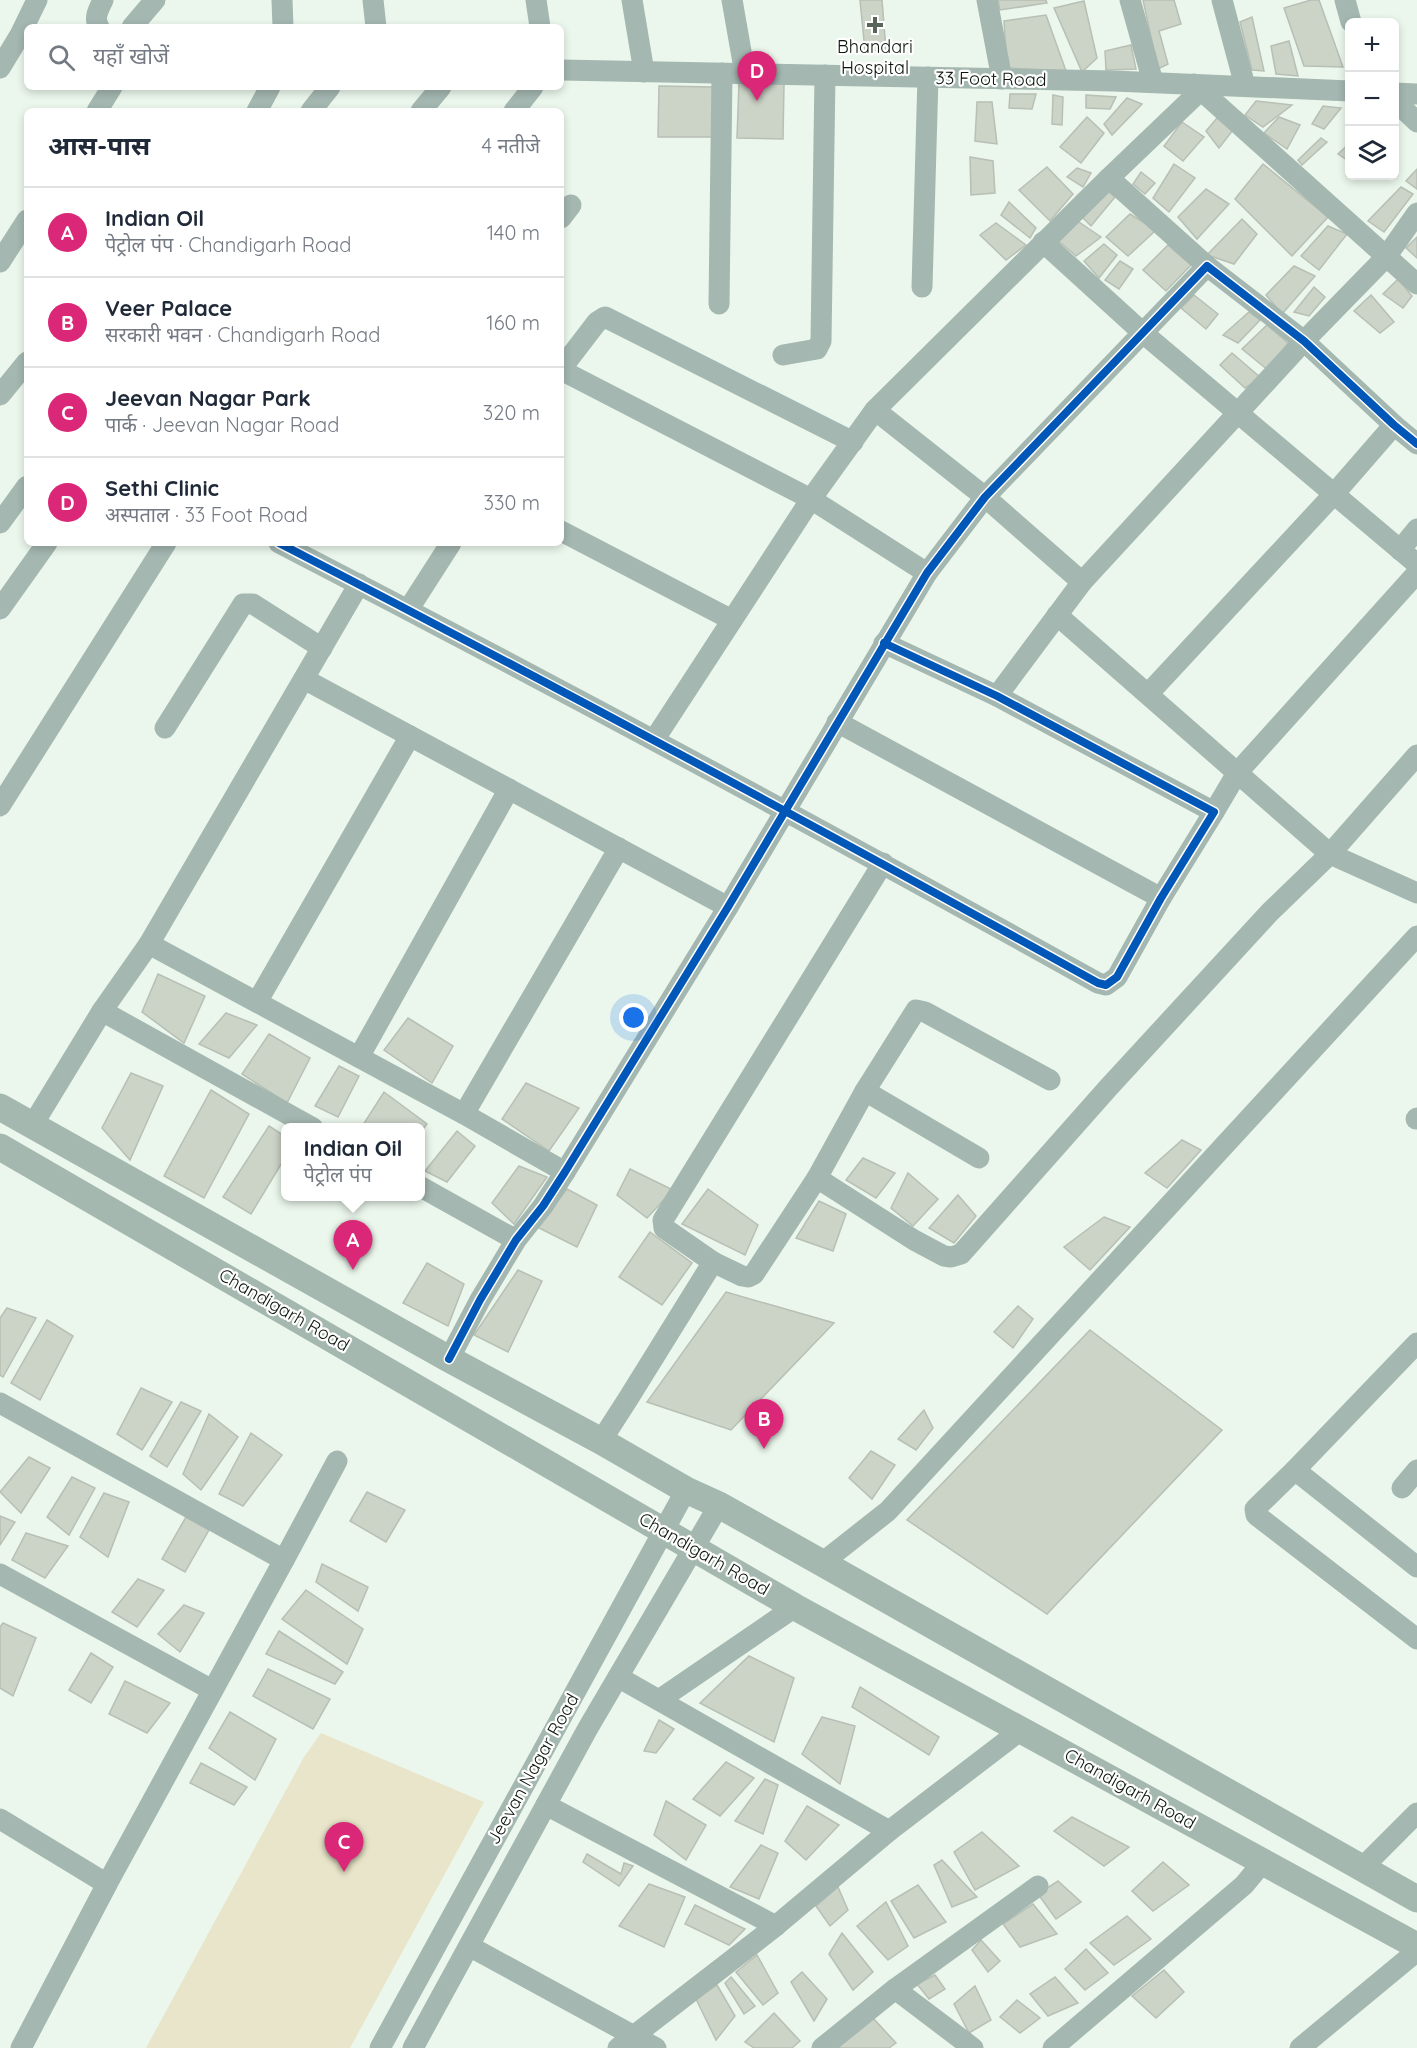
<!DOCTYPE html>
<html lang="hi">
<meta charset="utf-8">
<style>
:root{--surface:#fff;--page:#f6f6f7;--text:#1f2937;--muted:#747a83;--line:#e0e1e3;--accent:#db2777}
body{margin:0;font-family:Quicksand,"Noto Sans Devanagari",sans-serif;background:var(--page);color:var(--text)}
.controls{position:absolute;right:18px;top:18px;display:grid;overflow:hidden;border-radius:9px;box-shadow:0 3px 9px #0003}
.controls button{width:54px;height:54px;display:grid;place-items:center;padding:0;border:0;border-bottom:2px solid var(--line);background:var(--surface);color:var(--text);font:30px sans-serif}
.you{position:absolute;left:634px;top:1018px;width:21px;height:21px;margin:-15px;border:4px solid #fff;border-radius:50%;background:#1a73e8;box-shadow:0 0 0 9px #1a73e833}
.badge{display:grid;place-items:center;width:39px;height:39px;border-radius:50%;background:var(--accent);color:#fff;font-size:20px;font-weight:700}
.pin{position:absolute;translate:-50% -50px;filter:drop-shadow(0 2px 3px #0008)}
.pin::after{content:'';position:absolute;top:32px;width:21px;height:18px;background:inherit;clip-path:polygon(0 0,100% 0,50% 100%)}
.popup{position:absolute;left:281px;top:1123px;width:144px;height:78px;box-sizing:border-box;display:grid;place-content:center;border-radius:9px;background:var(--surface);filter:drop-shadow(0 2px 4px #0005);font-size:20px;white-space:nowrap;color:var(--muted)}
.popup b{font-size:22px;color:var(--text)}
.popup::after{content:'';position:absolute;left:50%;top:100%;margin-left:-12px;border:12px solid transparent;border-top-color:var(--surface)}
.list{margin:0;padding:0;list-style:none}
h2{display:flex;justify-content:space-between;align-items:center;height:78px;margin:0;padding:0 24px;font-size:26px}
h2 small{font-size:20px;font-weight:400;color:var(--muted)}
.list li{display:grid;grid-template-columns:39px 1fr auto;gap:18px;align-items:center;box-sizing:border-box;height:90px;padding:0 24px;border-top:2px solid var(--line)}
.list b{display:block;font-size:22px;white-space:nowrap}
.list p{margin:0;font-size:20px;white-space:nowrap;color:var(--muted)}
.list em{font-size:20px;font-style:normal;color:var(--muted)}
.icon{flex:none;width:33px;height:33px;fill:none;stroke:currentColor;stroke-width:2;stroke-linecap:round;stroke-linejoin:round}
.map{position:relative;flex:none;width:1417px;height:2048px;overflow:hidden}
.search{position:absolute;background:var(--surface);box-shadow:0 3px 9px #0003;left:24px;top:24px;width:540px;height:66px;display:flex;align-items:center;gap:15px;box-sizing:border-box;padding:0 21px;border-radius:9px;color:var(--muted);font-size:22px}
.panel{position:absolute;background:var(--surface);box-shadow:0 3px 9px #0003;left:24px;top:108px;width:540px;height:438px;border-radius:9px}
.map>svg:first-child{display:block}
.green{fill:#e9e5ca}
.building{fill:#ccd3c7;stroke:#b8bfb4;stroke-width:1.5}
.lines{fill:none;stroke-linecap:round;stroke-linejoin:round}
.minor{stroke:#a4b7b1;stroke-width:21}
.major{stroke:#a4b8b0;stroke-width:27}
.cycleway-casing{stroke:#fff;stroke-width:11}
.cycleway{stroke:#0057b8;stroke-width:8}
.poi-dot{fill:#59645a;stroke:#fff;stroke-width:2}
.labels{text-anchor:middle;stroke-width:4.5;stroke-linejoin:round;paint-order:stroke}
.poi-label{font-size:18px;fill:#0b150c;stroke:#fff}
.street-label{font-size:18px;fill:#0b150c;stroke:#fff}
</style>
<div class="map">
<svg width="1417" height="2048" viewBox="0 0 1417 2048">
<rect width="100%" height="100%" fill="#ebf7ec"/>
<!-- green -->
<path class="green" d="M321,1733L484,1802L350,2048H146L304,1757Z"/>
<!-- building -->
<g class="building">
<path d="M860,0H882L886,50L865,51Z"/>
<path d="M998,0H1046L1047,3L1000,10Z"/>
<path d="M1143,0H1174L1181,24L1159,31L1168,64L1158,69Z"/>
<path d="M1311,0H1319L1343,67L1304,66L1284,8Z"/>
<path d="M1084,1L1097,58L1082,72L1054,8Z"/>
<path d="M1046,15L1066,71L1007,68L1004,21Z"/>
<path d="M1252,17L1264,71L1252,70L1240,22Z"/>
<path d="M1289,41L1298,76L1276,74L1271,46Z"/>
<path d="M1131,45L1136,69L1106,70L1105,51Z"/>
<path d="M739,82L784,84L783,139L737,138Z"/>
<path d="M659,86L714,87V137H658Z"/>
<path d="M1010,94H1036L1032,109L1009,108Z"/>
<path d="M1053,95L1063,97L1062,125L1052,124Z"/>
<path d="M1086,95L1116,97L1110,109L1086,108Z"/>
<path d="M1127,98L1142,104L1112,135L1104,124Z"/>
<path d="M1256,101L1292,105L1263,127L1245,115Z"/>
<path d="M977,102H992L997,144L975,141Z"/>
<path d="M1323,106L1341,108L1324,129L1312,124Z"/>
<path d="M1087,117L1104,133L1081,163L1060,147Z"/>
<path d="M1279,117L1300,125L1287,149L1264,133Z"/>
<path d="M1217,118L1233,130L1219,148L1206,131Z"/>
<path d="M1182,122L1204,137L1183,161L1164,146Z"/>
<path d="M1321,138L1327,142L1302,165L1298,160Z"/>
<path d="M1350,143V162L1338,154Z"/>
<path d="M970,157L993,161L995,193L971,195Z"/>
<path d="M1174,164L1195,178L1169,212L1153,198Z"/>
<path d="M1263,164L1328,217L1292,256L1235,199Z"/>
<path d="M1047,167L1073,194L1050,221L1019,190Z"/>
<path d="M1077,168L1091,173L1083,187L1067,177Z"/>
<path d="M1417,169V189L1406,181Z"/>
<path d="M1141,172L1155,183L1145,194L1133,184Z"/>
<path d="M1401,187L1413,194L1384,232L1368,221Z"/>
<path d="M1105,189L1115,197L1091,226L1081,216Z"/>
<path d="M1206,189L1229,204L1197,239L1178,217Z"/>
<path d="M1009,202L1036,228L1030,238L1001,215Z"/>
<path d="M1130,214L1156,230L1128,256L1106,237Z"/>
<path d="M1242,219L1257,234L1234,264L1207,255Z"/>
<path d="M1076,220L1101,237L1076,256L1056,239Z"/>
<path d="M996,223L1026,245L1006,260L980,235Z"/>
<path d="M1328,226L1347,234L1319,270L1301,256Z"/>
<path d="M1417,237V258L1406,248Z"/>
<path d="M1104,244L1117,255L1099,278L1084,261Z"/>
<path d="M1168,245L1191,265L1166,291L1143,270Z"/>
<path d="M1120,261L1133,269L1119,289L1105,280Z"/>
<path d="M1294,266L1315,276L1282,314L1266,295Z"/>
<path d="M1398,279L1412,296L1403,308L1383,294Z"/>
<path d="M1314,287L1325,297L1309,316L1294,312Z"/>
<path d="M1194,295L1218,314L1206,329L1181,308Z"/>
<path d="M1371,295L1394,322L1380,333L1354,311Z"/>
<path d="M1249,312L1260,320L1238,343L1223,335Z"/>
<path d="M1267,325L1288,343L1269,371L1242,349Z"/>
<path d="M1232,353L1261,378L1245,388L1220,365Z"/>
<path d="M158,974L205,996L184,1043L142,1012Z"/>
<path d="M226,1013L257,1025L229,1058L199,1044Z"/>
<path d="M408,1018L453,1046L432,1083L384,1050Z"/>
<path d="M269,1034L310,1058L287,1103L242,1074Z"/>
<path d="M339,1066L359,1076L338,1117L315,1106Z"/>
<path d="M131,1073L163,1086L130,1160L102,1128Z"/>
<path d="M526,1083L579,1108L549,1151L502,1119Z"/>
<path d="M211,1090L249,1114L204,1198L164,1176Z"/>
<path d="M384,1092L427,1124L421,1132V1128H361Z"/>
<path d="M269,1126L286,1137V1156L251,1214L223,1197Z"/>
<path d="M457,1131L475,1146L447,1182L425,1171Z"/>
<path d="M1182,1140L1201,1150L1167,1188L1145,1173Z"/>
<path d="M863,1158L895,1173L876,1198L846,1180Z"/>
<path d="M519,1166L547,1177L514,1224L492,1203Z"/>
<path d="M630,1169L673,1190L647,1218L617,1195Z"/>
<path d="M908,1173L938,1199L913,1226L891,1208Z"/>
<path d="M567,1189L597,1205L577,1247L537,1227Z"/>
<path d="M708,1189L758,1225L745,1255L682,1224Z"/>
<path d="M958,1195L976,1216L954,1243L929,1228Z"/>
<path d="M819,1201L846,1214L833,1251L796,1238Z"/>
<path d="M1104,1217L1130,1227L1090,1270L1064,1247Z"/>
<path d="M650,1232L692,1263L662,1305L619,1277Z"/>
<path d="M427,1263L464,1284L448,1326L403,1303Z"/>
<path d="M518,1270L542,1281L508,1352L474,1335Z"/>
<path d="M726,1292L834,1323L731,1430L647,1402Z"/>
<path d="M1018,1306L1033,1319L1013,1348L994,1332Z"/>
<path d="M7,1308L36,1318L3,1377L0,1375V1318Z"/>
<path d="M47,1320L73,1336L40,1400L11,1383Z"/>
<path d="M1090,1330L1222,1430L1047,1614L907,1520Z"/>
<path d="M141,1388L172,1402L142,1450L117,1434Z"/>
<path d="M181,1402L201,1411L167,1467L150,1456Z"/>
<path d="M924,1410L933,1428L916,1450L898,1439Z"/>
<path d="M209,1414L238,1437L201,1490L183,1474Z"/>
<path d="M251,1433L282,1455L243,1506L219,1494Z"/>
<path d="M871,1451L895,1465L872,1499L849,1478Z"/>
<path d="M29,1457L50,1468L21,1513L0,1492Z"/>
<path d="M72,1477L95,1488L69,1535L47,1517Z"/>
<path d="M367,1492L405,1510L386,1542L350,1521Z"/>
<path d="M104,1493L129,1502L108,1557L80,1537Z"/>
<path d="M0,1516L15,1522L0,1545Z"/>
<path d="M186,1517L209,1530L185,1572L162,1559Z"/>
<path d="M26,1533L68,1546L45,1578L12,1560Z"/>
<path d="M322,1564L368,1587L358,1611L316,1582Z"/>
<path d="M138,1579L164,1590L137,1627L112,1612Z"/>
<path d="M306,1590L363,1629L347,1664L282,1619Z"/>
<path d="M184,1605L204,1613L180,1652L158,1634Z"/>
<path d="M3,1623L36,1638L13,1696L0,1688V1627Z"/>
<path d="M279,1631L343,1672L335,1684L266,1654Z"/>
<path d="M91,1653L113,1667L91,1703L69,1690Z"/>
<path d="M749,1656L794,1678L774,1742L700,1703Z"/>
<path d="M268,1669L330,1699L313,1729L253,1696Z"/>
<path d="M125,1681L170,1703L147,1733L109,1714Z"/>
<path d="M860,1687L939,1737L929,1755L852,1707Z"/>
<path d="M230,1712L276,1739L255,1780L209,1748Z"/>
<path d="M822,1717L855,1726L840,1784L802,1754Z"/>
<path d="M659,1720L674,1729L656,1753L644,1751Z"/>
<path d="M726,1762L754,1778L720,1816L693,1799Z"/>
<path d="M201,1763L247,1787L234,1805L190,1783Z"/>
<path d="M765,1779L778,1785L763,1834L735,1821Z"/>
<path d="M666,1801L706,1825L686,1860L654,1835Z"/>
<path d="M807,1806L839,1825L806,1860L785,1841Z"/>
<path d="M1072,1817L1129,1847L1104,1866L1054,1831Z"/>
<path d="M982,1832L1019,1866L975,1890L954,1852Z"/>
<path d="M761,1845L778,1853L759,1899L730,1887Z"/>
<path d="M587,1854L621,1874L624,1863L633,1866L619,1886L583,1862Z"/>
<path d="M942,1860L977,1897L952,1907L934,1865Z"/>
<path d="M1163,1862L1189,1885L1153,1911L1132,1891Z"/>
<path d="M1058,1881L1081,1902L1056,1919L1038,1894Z"/>
<path d="M649,1884L685,1897L664,1947L619,1926Z"/>
<path d="M918,1885L946,1922L914,1938L891,1901Z"/>
<path d="M838,1887L848,1910L830,1926L816,1906Z"/>
<path d="M886,1902L908,1946L888,1960L857,1926Z"/>
<path d="M1033,1904L1057,1934L1020,1947L1003,1924Z"/>
<path d="M695,1905L745,1929L729,1945L685,1924Z"/>
<path d="M1127,1916L1151,1939L1114,1965L1090,1943Z"/>
<path d="M842,1933L873,1972L853,1990L829,1954Z"/>
<path d="M981,1940L1000,1961L988,1972L972,1950Z"/>
<path d="M1086,1949L1108,1973L1085,1990L1065,1969Z"/>
<path d="M757,1955L778,1993L763,2005L736,1972Z"/>
<path d="M1164,1970L1184,1992L1156,2018L1132,1996Z"/>
<path d="M802,1972L827,1999L814,2021L791,1982Z"/>
<path d="M935,1975L945,1989L929,1999L917,1984Z"/>
<path d="M731,1977L755,2006L744,2014L725,1983Z"/>
<path d="M1055,1977L1078,2003L1048,2016L1030,1994Z"/>
<path d="M717,1985L735,2016L716,2040L696,1999Z"/>
<path d="M975,1986L991,2020L969,2033L954,2004Z"/>
<path d="M1017,2000L1040,2018L1020,2033L1000,2017Z"/>
<path d="M774,2013L800,2041L792,2048H754L745,2042Z"/>
<path d="M872,2017L896,2043L889,2048H837Z"/>
</g>
<g class="lines">
<!-- minor -->
<g class="minor">
<path d="M282,0L283,27"/>
<path d="M373,0L376,27"/>
<path d="M536,0L540,27"/>
<path d="M632,0L644,72"/>
<path d="M732,0L745,74"/>
<path d="M987,0L1002,79"/>
<path d="M1130,0L1153,82"/>
<path d="M1222,0L1245,86"/>
<path d="M1345,0L1351,22"/>
<path d="M99,27C93,18 99,9 103,0"/>
<path d="M132,27L155,0"/>
<path d="M0,68L20,35L37,0"/>
<path d="M561,70L1114,81L1350,91"/>
<path d="M1194,84L1417,284"/>
<path d="M1394,93L1417,94"/>
<path d="M1394,100L1417,122"/>
<path d="M97,111L112,87"/>
<path d="M257,111L270,87"/>
<path d="M311,111L330,87"/>
<path d="M421,111L441,87"/>
<path d="M514,111L533,87"/>
<path d="M1109,178L1201,90"/>
<path d="M561,218L571,205"/>
<path d="M1043,242L1143,333L1417,564"/>
<path d="M0,262L27,220"/>
<path d="M922,287L928,77"/>
<path d="M719,304L722,73"/>
<path d="M783,355L817,349L821,341L825,75"/>
<path d="M561,369L597,322L605,317L853,442"/>
<path d="M561,370L811,499L927,573"/>
<path d="M0,395L27,362"/>
<path d="M875,410L985,497L1082,582"/>
<path d="M0,523L27,486"/>
<path d="M561,531L732,620"/>
<path d="M279,543C554,685 827,832 1098,983L1106,985L1117,977L1161,898L1214,812L997,696L884,643"/>
<path d="M1400,550L1417,529"/>
<path d="M0,609L47,543"/>
<path d="M408,610L451,543"/>
<path d="M1057,615L1330,854L1417,893"/>
<path d="M304,679L728,907"/>
<path d="M1148,694L1334,494L1394,425"/>
<path d="M997,696L1082,582L1304,341L1386,257L1417,213"/>
<path d="M837,722L1161,898"/>
<path d="M165,728L243,604H253L322,648"/>
<path d="M654,740L811,499L875,410L1109,178L1207,266"/>
<path d="M0,806L166,543"/>
<path d="M1214,812L1237,773L1417,573"/>
<path d="M149,944L464,1114L565,1172"/>
<path d="M257,1002L410,736"/>
<path d="M102,1011L313,1128"/>
<path d="M359,1057L509,789"/>
<path d="M865,1091L979,1158"/>
<path d="M464,1114L619,848"/>
<path d="M1416,1119L1417,1118"/>
<path d="M32,1126L102,1011L149,944L359,584"/>
<path d="M817,1178L865,1091L916,1010L925,1012L1050,1080"/>
<path d="M421,1187L516,1240"/>
<path d="M713,1262L742,1276L748,1277L754,1274L817,1178L914,1240L944,1256L951,1257L961,1254L1108,1088L1269,913L1330,854L1417,755"/>
<path d="M1417,1343L1295,1470L1255,1509L1256,1515L1417,1639"/>
<path d="M449,1359L480,1300L516,1240L543,1206L565,1172L728,907L927,573L985,497L1207,266L1304,341L1394,425L1417,444"/>
<path d="M0,1403L284,1560L337,1461"/>
<path d="M601,1441L628,1399L713,1262L664,1228L663,1220L883,863"/>
<path d="M1295,1470L1417,1567"/>
<path d="M1402,1488L1417,1470"/>
<path d="M822,1563L888,1511L1417,936"/>
<path d="M0,1574L212,1690"/>
<path d="M618,1677L889,1831"/>
<path d="M659,1700L795,1607"/>
<path d="M546,1805L776,1926"/>
<path d="M0,1819L107,1884L21,2048"/>
<path d="M1362,1868L1417,1813"/>
<path d="M107,1884L284,1560"/>
<path d="M469,1946L656,2048"/>
<path d="M895,1989L973,2048"/>
<path d="M380,2048L686,1490"/>
<path d="M413,2048L588,1728L719,1505"/>
<path d="M618,2048L772,1929L889,1831L1021,1730"/>
<path d="M822,2048L895,1989L1038,1886"/>
<path d="M1053,2048L1244,1885L1263,1862"/>
<path d="M1300,2048L1417,1951"/>
</g>
<!-- major -->
<g class="major">
<path d="M0,1107L449,1359L601,1441L686,1490L719,1505L822,1563L1417,1899"/>
<path d="M0,1147L795,1607L1417,1946"/>
</g>
<defs>
<g id="cycleway">
<path d="M279,543C554,685 827,832 1098,983L1106,985L1117,977L1161,898L1214,812L997,696L884,643"/>
<path d="M449,1359L480,1300L516,1240L543,1206L565,1172L728,907L927,573L985,497L1207,266L1304,341L1394,425L1417,444"/>
</g>
</defs>
<!-- cycleway casing -->
<use href="#cycleway" class="cycleway-casing"/>
<!-- cycleway -->
<use href="#cycleway" class="cycleway"/>
</g>
<!-- markers -->
<path class="poi-dot" d="M872 16h6v6h6v6h-6v6h-6v-6h-6v-6h6z"/>
<g class="labels">
<!-- poi labels -->
<g class="poi-label">
<text x="875" y="53">Bhandari<tspan x="875" dy="21">Hospital</tspan></text>
</g>
<!-- street labels -->
<g class="street-label">
<text transform="translate(991 79) rotate(1)" y="6">33 Foot Road</text>
<text transform="translate(284 1310) rotate(30)" y="6">Chandigarh Road</text>
<text transform="translate(704 1554) rotate(30)" y="6">Chandigarh Road</text>
<text transform="translate(533 1769) rotate(-61)" y="6">Jeevan Nagar Road</text>
<text transform="translate(1130 1789) rotate(29)" y="6">Chandigarh Road</text>
</g>
</g>
</svg>
<div class="controls">
<button>+</button>
<button>−</button>
<button><svg class="icon" aria-label="layers" viewBox="0 0 24 24"><path d="M12 4l9 5-9 5-9-5zM3 14l9 5 9-5"/></svg></button>
</div>
<div class="you"></div>
<div class="pin badge" style="left:353px;top:1270px">A</div>
<div class="popup"><b>Indian Oil</b>पेट्रोल पंप</div>
<div class="pin badge" style="left:764px;top:1449px">B</div>
<div class="pin badge" style="left:344px;top:1872px">C</div>
<div class="pin badge" style="left:757px;top:101px">D</div>
<div class="search"><svg class="icon" aria-label="search" viewBox="0 0 24 24"><circle cx="10" cy="10" r="6"/><path d="M15 15l6 6"/></svg>यहाँ खोजें</div>
<section class="panel">
<h2>आस-पास<small>4 नतीजे</small></h2>
<ul class="list">
<li><span class="badge">A</span><div><b>Indian Oil</b><p>पेट्रोल पंप · Chandigarh Road</p></div><em>140 m</em></li>
<li><span class="badge">B</span><div><b>Veer Palace</b><p>सरकारी भवन · Chandigarh Road</p></div><em>160 m</em></li>
<li><span class="badge">C</span><div><b>Jeevan Nagar Park</b><p>पार्क · Jeevan Nagar Road</p></div><em>320 m</em></li>
<li><span class="badge">D</span><div><b>Sethi Clinic</b><p>अस्पताल · 33 Foot Road</p></div><em>330 m</em></li>
</ul>
</section>
</div>
